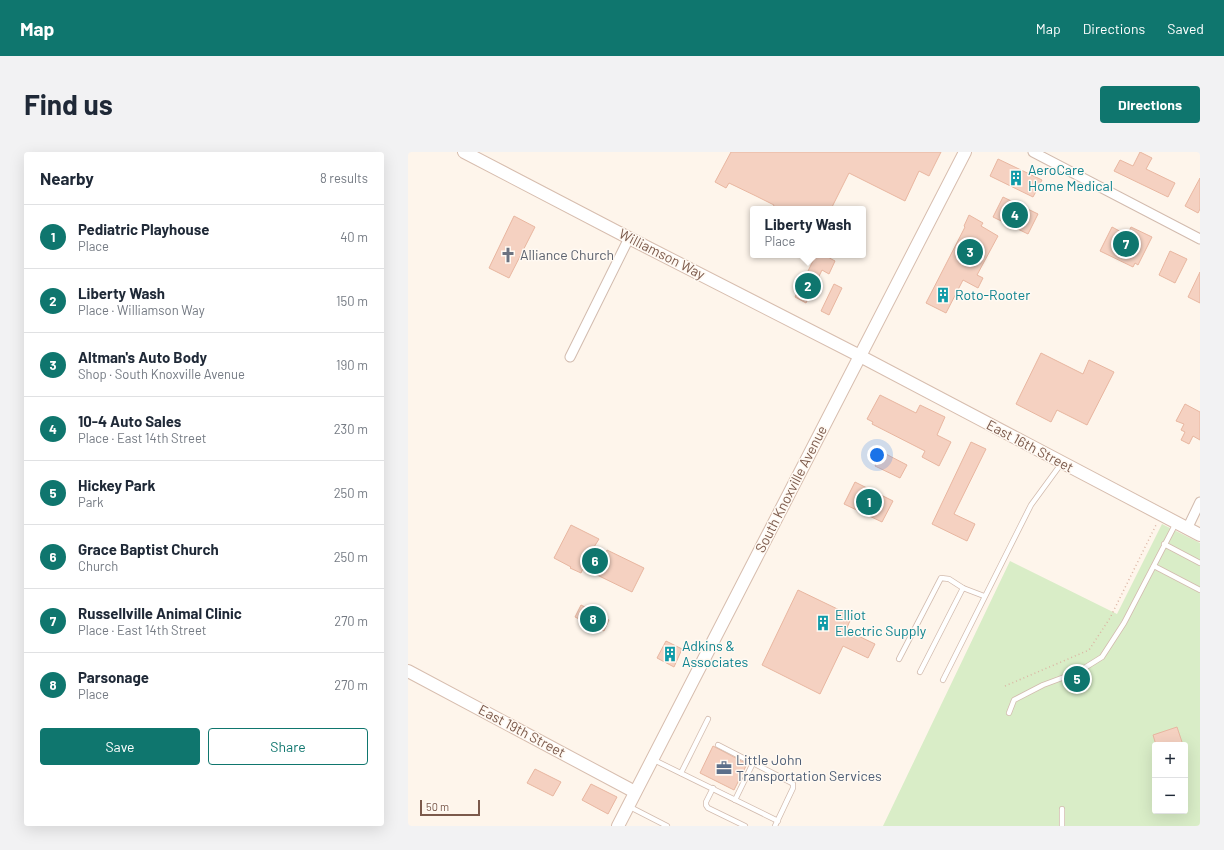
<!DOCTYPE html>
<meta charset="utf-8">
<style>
:root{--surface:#fff;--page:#f2f2f3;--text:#1f2937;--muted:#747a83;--line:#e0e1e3;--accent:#0f766e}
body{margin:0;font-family:Barlow,sans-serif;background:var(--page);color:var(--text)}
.controls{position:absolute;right:12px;bottom:12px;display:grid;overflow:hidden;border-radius:4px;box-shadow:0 4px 16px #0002}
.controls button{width:36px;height:36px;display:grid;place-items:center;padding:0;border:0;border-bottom:1px solid var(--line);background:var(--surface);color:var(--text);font:20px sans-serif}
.scale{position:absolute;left:12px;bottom:10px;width:60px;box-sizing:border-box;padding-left:4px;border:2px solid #7b594b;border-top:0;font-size:11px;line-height:14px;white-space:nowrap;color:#7b594b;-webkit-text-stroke:3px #fff9f2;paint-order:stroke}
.you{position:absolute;left:469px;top:303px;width:14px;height:14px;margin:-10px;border:3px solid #fff;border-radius:50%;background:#1a73e8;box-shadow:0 0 0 6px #1a73e833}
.badge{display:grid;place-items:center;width:26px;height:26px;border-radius:50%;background:var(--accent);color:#fff;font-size:13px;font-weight:700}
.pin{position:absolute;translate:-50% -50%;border:2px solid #fff;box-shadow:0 1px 4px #0006}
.popup{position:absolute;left:342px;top:54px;width:116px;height:52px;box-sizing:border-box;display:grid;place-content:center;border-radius:4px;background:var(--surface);filter:drop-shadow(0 1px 3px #0005);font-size:13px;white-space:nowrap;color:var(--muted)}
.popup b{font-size:15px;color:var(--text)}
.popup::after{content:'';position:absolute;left:50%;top:100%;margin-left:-8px;border:8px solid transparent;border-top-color:var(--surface)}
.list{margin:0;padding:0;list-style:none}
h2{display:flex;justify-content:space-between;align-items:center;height:52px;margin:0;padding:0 16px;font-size:17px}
h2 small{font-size:13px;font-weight:400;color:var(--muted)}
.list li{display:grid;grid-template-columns:26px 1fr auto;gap:12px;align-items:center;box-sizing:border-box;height:64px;padding:0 16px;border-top:1px solid var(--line)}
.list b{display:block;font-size:15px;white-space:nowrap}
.list p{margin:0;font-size:13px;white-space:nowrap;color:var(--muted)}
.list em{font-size:13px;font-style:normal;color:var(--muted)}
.actions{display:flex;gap:8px;padding:12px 16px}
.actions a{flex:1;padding:9px 0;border:1px solid var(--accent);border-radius:4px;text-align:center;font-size:14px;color:var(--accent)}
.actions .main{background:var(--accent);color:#fff}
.map{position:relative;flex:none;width:792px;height:674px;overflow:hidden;border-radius:4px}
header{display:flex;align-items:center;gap:24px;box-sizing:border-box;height:56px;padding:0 20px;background:var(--accent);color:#fff}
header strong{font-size:19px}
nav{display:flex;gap:22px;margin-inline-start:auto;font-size:14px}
.intro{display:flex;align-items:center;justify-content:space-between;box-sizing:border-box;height:96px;padding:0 24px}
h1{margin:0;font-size:28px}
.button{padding:10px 18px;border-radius:4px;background:var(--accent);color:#fff;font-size:14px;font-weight:700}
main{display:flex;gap:24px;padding:0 24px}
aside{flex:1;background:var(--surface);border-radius:4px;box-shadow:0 4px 16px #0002}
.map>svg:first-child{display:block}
.green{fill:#d9edc7;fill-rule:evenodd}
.building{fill:#f5d1c1;stroke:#e8b6a0}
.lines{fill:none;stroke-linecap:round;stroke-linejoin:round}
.lane-casing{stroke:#d2bbae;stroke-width:6}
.street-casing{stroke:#d2bbae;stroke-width:11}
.secondary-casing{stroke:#d7bdae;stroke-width:14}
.path{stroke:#dbb4a3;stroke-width:1.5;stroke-dasharray:1 3;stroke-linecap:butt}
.lane{stroke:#fff;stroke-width:4.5}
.street{stroke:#fff;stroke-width:9}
.secondary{stroke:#fff;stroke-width:12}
.labels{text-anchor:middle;stroke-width:3;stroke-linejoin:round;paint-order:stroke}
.culture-label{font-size:14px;fill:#0d838f;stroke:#fff9f2;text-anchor:start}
.street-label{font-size:14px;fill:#7b594b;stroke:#fff9f2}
.worship-label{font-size:14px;fill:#5b616d;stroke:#fff9f2;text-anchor:start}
.service-label{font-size:14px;fill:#4e5e75;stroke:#fff9f2;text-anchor:start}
</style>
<header>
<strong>Map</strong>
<nav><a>Map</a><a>Directions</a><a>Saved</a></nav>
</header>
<div class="intro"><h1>Find us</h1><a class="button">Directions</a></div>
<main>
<aside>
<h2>Nearby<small>8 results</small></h2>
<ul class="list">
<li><span class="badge">1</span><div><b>Pediatric Playhouse</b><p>Place</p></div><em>40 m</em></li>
<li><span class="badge">2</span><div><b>Liberty Wash</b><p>Place · Williamson Way</p></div><em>150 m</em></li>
<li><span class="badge">3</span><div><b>Altman's Auto Body</b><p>Shop · South Knoxville Avenue</p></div><em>190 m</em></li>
<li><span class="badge">4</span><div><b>10-4 Auto Sales</b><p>Place · East 14th Street</p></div><em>230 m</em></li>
<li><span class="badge">5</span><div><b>Hickey Park</b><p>Park</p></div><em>250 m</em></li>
<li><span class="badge">6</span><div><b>Grace Baptist Church</b><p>Church</p></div><em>250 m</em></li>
<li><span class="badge">7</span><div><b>Russellville Animal Clinic</b><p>Place · East 14th Street</p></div><em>270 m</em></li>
<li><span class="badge">8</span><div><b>Parsonage</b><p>Place</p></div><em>270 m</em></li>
</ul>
<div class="actions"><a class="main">Save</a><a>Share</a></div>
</aside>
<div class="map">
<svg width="792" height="674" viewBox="0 0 792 674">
<rect width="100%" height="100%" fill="#fef5eb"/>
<!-- green -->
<path class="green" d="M754,372L792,391V674H475L602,409L709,462ZM747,593H777V659H747Z"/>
<!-- building -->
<g class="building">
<path d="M323,0H533L521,24L511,19L497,49L441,21L423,57H364L366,53L348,44L321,31L318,36L307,30Z"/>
<path d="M732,0L744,6L738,17L767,31L760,45L706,19L712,8L725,14Z"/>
<path d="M590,7L634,28L625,45L582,24Z"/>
<path d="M792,26V57L790,61L777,54Z"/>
<path d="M595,45L630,62L620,82L585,65Z"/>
<path d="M561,63L575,71L573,74L590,84L569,123L575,126L570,136L555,128L538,161L518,151L557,75L556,74Z"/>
<path d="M106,64L127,75L101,126L81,116Z"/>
<path d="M704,75L719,83L723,75L744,85L730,113L727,111L725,115L692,99Z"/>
<path d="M762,99L779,107L767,131L751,123Z"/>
<path d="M408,103H416L427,109L421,122L414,118L398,151L387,145Z"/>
<path d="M792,120V151L780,145Z"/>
<path d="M426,132L434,136L421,163L413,159Z"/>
<path d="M633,201L675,222L681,208L706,220L679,273L649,258L643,270L608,252Z"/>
<path d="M472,243L508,261L512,253L537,265L529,283L543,290L531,314L514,305L517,299L464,272L465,270L459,267Z"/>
<path d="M777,252L792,260V288L785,284L781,292L773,288L777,280L773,278L776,272L768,269Z"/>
<path d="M563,290L578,297L546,362L567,372L559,389L524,372Z"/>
<path d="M474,300L499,313L492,326L467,314Z"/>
<path d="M447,330L485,349L474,370L436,352Z"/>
<path d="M163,373L191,387L186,395L198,401L199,398L236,416L224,440L187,422L189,417L177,412L173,421L162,416L163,415L146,406Z"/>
<path d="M390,438L444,464L438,478L467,492L460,506L435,494L412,542L354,513Z"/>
<path d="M173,453L185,459L186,457L196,463L195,465L201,468L196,479L167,465Z"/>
<path d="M258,489L274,497L266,515L249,506Z"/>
<path d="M769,575L775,593H748L745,583Z"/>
<path d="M305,594L339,612L326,638L292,621Z"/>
<path d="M127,617L153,630L145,644L119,631Z"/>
<path d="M183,632L209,645L200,662L174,648Z"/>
</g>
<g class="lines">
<defs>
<g id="lane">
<path d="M756,392L792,411"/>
<path d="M746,414L792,438"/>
<path d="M491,507L533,426L541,427L555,436L576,444"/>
<path d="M512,520L555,436"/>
<path d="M535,528L623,353L653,312"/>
<path d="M601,561L606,548L635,533L670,520L694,505L716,471L768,371"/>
<path d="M310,593L382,630L385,632V636L367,674"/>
<path d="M246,608L370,669"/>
<path d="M273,621L300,567"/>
<path d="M305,636L298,650V653L300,656L337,674"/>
<path d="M327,648L345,611"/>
<path d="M222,655L259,674"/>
<path d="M654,674V657"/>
</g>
<g id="street">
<path d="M625,0L792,87"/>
<path d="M162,205L221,86"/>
<path d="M779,377L792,350"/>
</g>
<g id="secondary">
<path d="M56,0L221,86L452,204L792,383"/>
<path d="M0,519L227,640"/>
<path d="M210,674L557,0"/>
</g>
</defs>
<!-- lane casing -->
<use href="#lane" class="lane-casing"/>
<!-- street casing -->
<use href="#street" class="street-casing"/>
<!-- secondary casing -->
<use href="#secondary" class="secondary-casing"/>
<!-- path -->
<path class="path" d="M597,534L681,498L702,466L748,373"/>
<!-- lane -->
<use href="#lane" class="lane"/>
<!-- street -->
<use href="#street" class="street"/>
<!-- secondary -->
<use href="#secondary" class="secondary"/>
</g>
<!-- icons -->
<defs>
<symbol id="building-bare" viewBox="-9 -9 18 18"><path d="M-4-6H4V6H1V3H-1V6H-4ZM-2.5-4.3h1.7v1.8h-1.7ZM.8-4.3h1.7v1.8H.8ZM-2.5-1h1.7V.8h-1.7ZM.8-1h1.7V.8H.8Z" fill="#0f9aa8" stroke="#fff9f2" stroke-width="2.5" paint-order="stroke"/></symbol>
<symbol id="church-bare" viewBox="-9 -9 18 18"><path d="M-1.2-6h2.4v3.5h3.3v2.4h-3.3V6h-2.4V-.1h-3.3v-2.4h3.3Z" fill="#6b7280" stroke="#fff9f2" stroke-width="2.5" paint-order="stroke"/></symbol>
<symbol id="office-bare" viewBox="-9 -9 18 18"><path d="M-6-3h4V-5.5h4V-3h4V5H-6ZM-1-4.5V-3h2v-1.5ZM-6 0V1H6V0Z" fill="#5c6f8a" stroke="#fff9f2" stroke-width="2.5" paint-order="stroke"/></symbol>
</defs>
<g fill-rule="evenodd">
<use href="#building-bare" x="597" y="15" width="22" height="22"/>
<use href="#church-bare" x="89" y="92" width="22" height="22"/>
<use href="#building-bare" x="524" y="132" width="22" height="22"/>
<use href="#building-bare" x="404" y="460" width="22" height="22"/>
<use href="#building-bare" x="251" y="491" width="22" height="22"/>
<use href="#office-bare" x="305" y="605" width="22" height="22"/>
</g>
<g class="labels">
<!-- culture labels -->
<g class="culture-label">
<text x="620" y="23">AeroCare<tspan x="620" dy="16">Home Medical</tspan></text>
<text x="547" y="148">Roto-Rooter</text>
<text x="427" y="468">Elliot<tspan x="427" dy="16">Electric Supply</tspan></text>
<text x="274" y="499">Adkins &amp;<tspan x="274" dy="16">Associates</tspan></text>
</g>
<!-- street labels -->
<g class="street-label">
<text transform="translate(254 102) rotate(27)" y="5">Williamson Way</text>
<text transform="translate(622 294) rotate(28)" y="5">East 16th Street</text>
<text transform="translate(383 337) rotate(-63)" y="5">South Knoxville Avenue</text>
<text transform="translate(114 579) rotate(28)" y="5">East 19th Street</text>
</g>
<!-- worship labels -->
<g class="worship-label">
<text x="112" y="108">Alliance Church</text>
</g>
<!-- service labels -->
<g class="service-label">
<text x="328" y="613">Little John<tspan x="328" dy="16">Transportation Services</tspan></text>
</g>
</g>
</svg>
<div class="controls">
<button>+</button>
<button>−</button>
</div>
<div class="scale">50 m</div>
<div class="you"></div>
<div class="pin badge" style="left:461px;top:350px">1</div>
<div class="pin badge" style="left:400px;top:134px">2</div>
<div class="popup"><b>Liberty Wash</b>Place</div>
<div class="pin badge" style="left:562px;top:100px">3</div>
<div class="pin badge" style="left:607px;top:63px">4</div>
<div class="pin badge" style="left:669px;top:527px">5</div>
<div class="pin badge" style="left:187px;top:409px">6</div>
<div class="pin badge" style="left:718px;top:92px">7</div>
<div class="pin badge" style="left:185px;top:467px">8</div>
</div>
</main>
